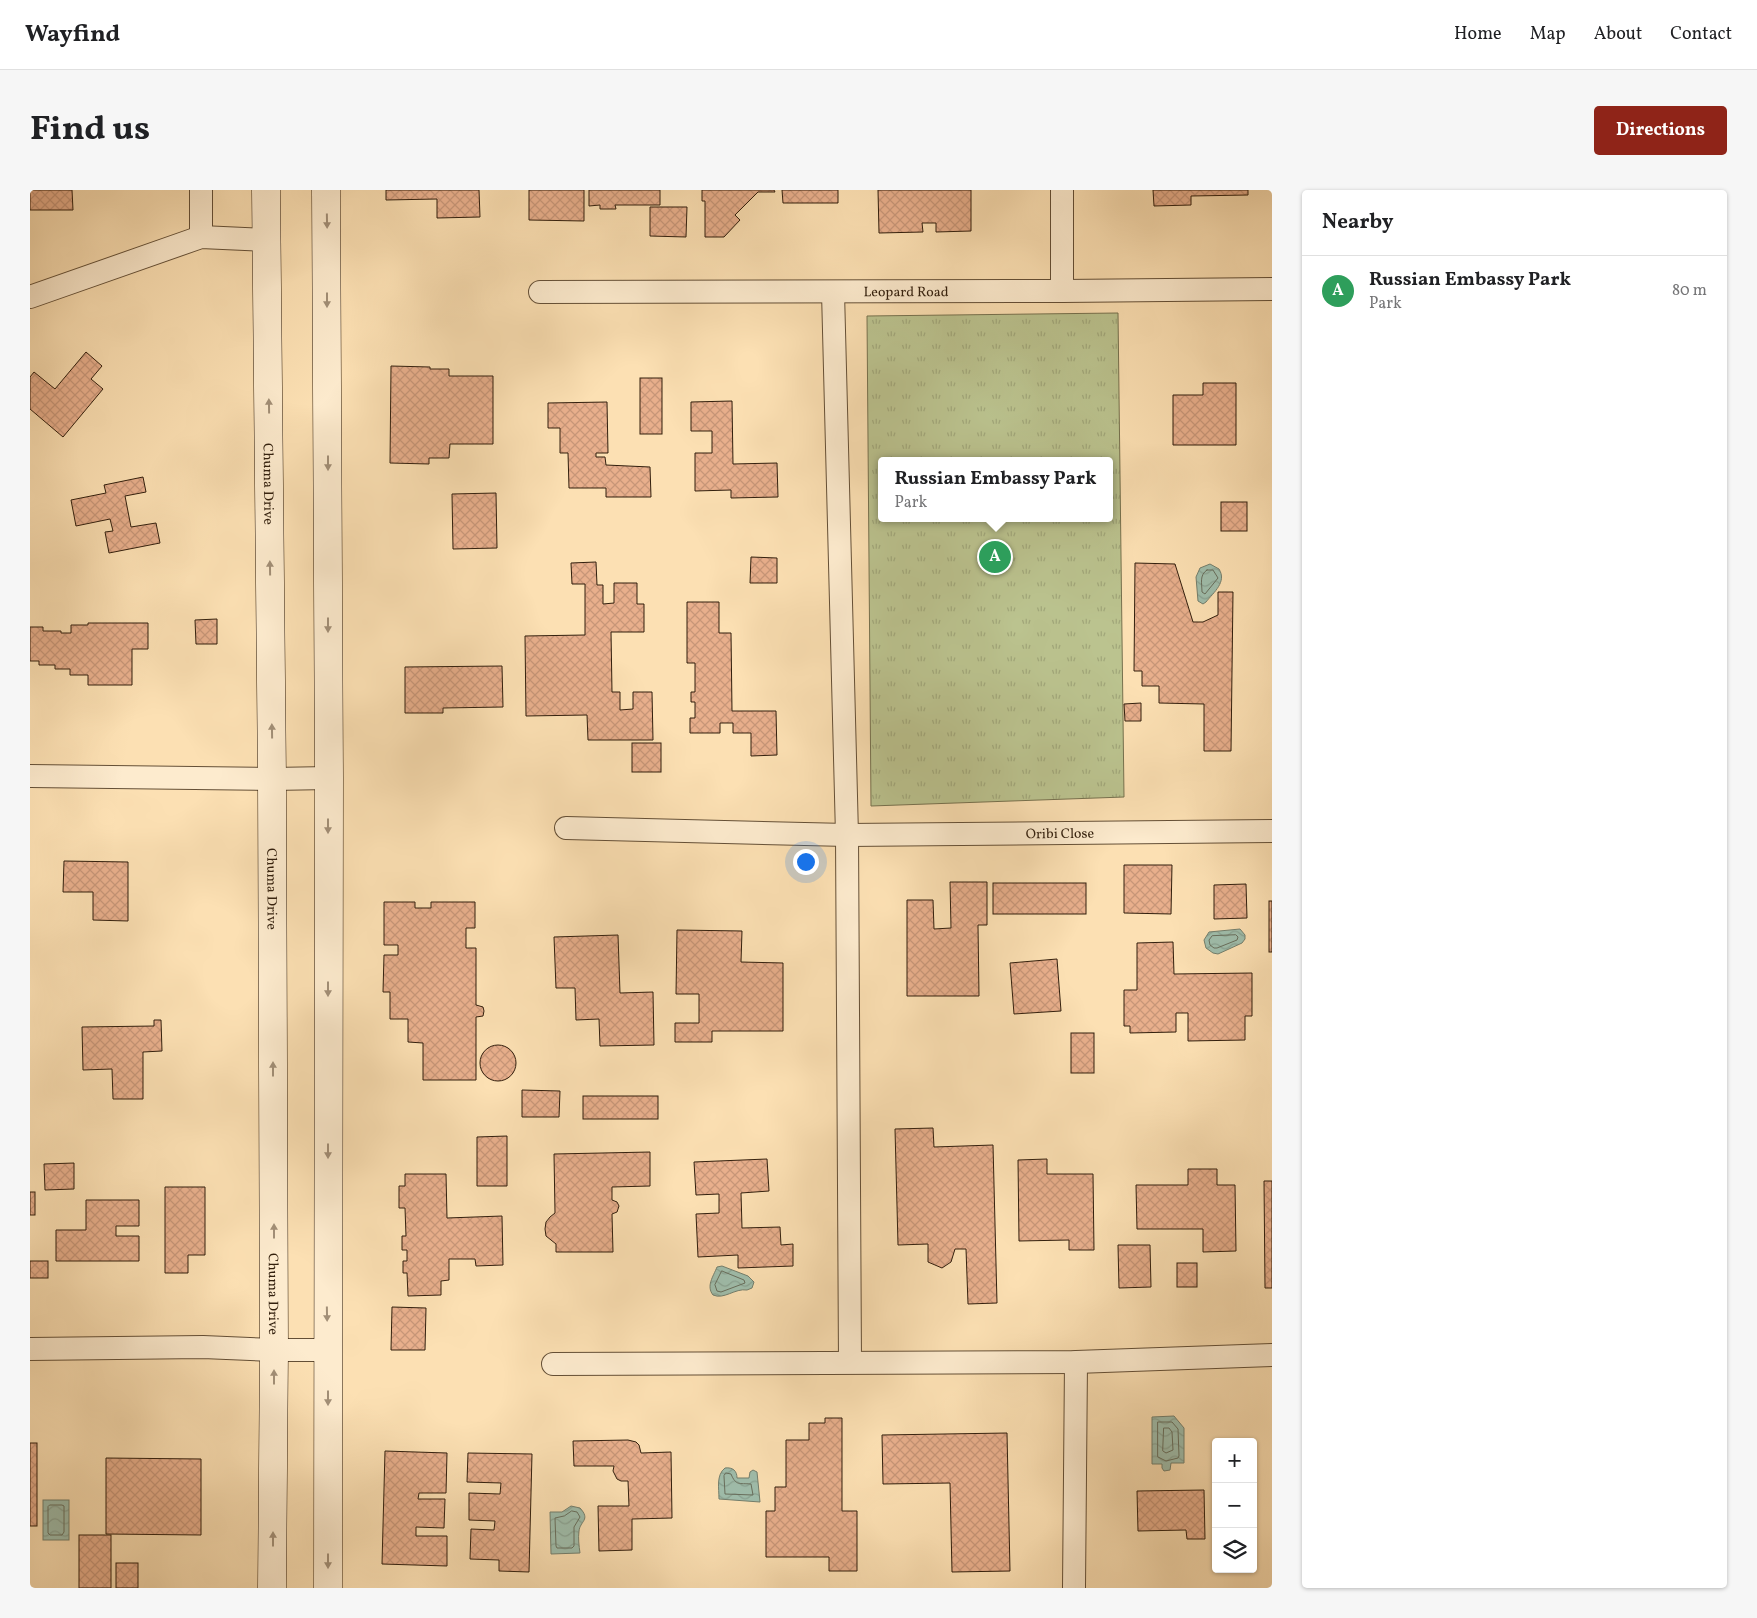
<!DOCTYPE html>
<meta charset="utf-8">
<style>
:root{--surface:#fff;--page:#f6f6f6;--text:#202124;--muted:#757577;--line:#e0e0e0;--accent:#8f2418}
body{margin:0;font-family:Vollkorn,serif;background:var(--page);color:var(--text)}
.controls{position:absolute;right:15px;bottom:15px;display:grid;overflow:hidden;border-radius:5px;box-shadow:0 1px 4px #0004}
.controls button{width:45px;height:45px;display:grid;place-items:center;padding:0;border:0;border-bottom:1px solid var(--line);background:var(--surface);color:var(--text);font:25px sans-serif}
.you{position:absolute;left:775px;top:671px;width:18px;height:18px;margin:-12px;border:4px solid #fff;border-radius:50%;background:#1a73e8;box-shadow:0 0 0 8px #1a73e833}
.badge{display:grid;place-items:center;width:32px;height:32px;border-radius:50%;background:var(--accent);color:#fff;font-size:16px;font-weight:700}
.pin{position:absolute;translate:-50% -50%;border:2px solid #fff;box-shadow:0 1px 5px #0006}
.popup{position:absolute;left:848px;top:267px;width:235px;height:65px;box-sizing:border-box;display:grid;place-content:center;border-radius:5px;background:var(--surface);filter:drop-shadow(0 1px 4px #0005);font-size:16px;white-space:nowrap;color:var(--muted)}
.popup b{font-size:19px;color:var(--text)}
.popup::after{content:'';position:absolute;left:50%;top:100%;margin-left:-10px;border:10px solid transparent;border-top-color:var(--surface)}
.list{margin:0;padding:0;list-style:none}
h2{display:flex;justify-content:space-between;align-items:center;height:65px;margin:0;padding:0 20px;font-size:21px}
h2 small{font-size:16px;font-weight:400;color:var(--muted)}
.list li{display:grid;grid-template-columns:32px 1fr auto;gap:15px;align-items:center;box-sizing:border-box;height:70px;padding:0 20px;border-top:1px solid var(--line)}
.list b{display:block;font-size:19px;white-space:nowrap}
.list p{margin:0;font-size:16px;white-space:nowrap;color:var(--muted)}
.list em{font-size:16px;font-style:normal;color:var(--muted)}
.icon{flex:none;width:28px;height:28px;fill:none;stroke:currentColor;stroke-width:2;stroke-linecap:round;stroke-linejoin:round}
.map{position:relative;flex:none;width:1242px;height:1398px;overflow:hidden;border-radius:5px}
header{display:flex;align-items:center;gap:30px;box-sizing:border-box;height:70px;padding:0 25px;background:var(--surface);border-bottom:1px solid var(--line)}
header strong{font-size:24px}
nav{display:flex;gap:28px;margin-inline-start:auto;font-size:18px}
.intro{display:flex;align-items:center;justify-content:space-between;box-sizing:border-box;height:120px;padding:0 30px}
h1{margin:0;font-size:35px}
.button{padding:12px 22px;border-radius:5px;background:var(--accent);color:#fff;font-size:18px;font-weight:700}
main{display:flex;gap:30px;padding:0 30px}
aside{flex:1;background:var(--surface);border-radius:5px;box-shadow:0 1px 4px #0004}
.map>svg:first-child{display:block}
.park{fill:url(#park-tufts);stroke:#76714e;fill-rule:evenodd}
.water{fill:url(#water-waves);stroke:#737e6c}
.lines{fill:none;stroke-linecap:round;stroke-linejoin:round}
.shore{stroke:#686e5c;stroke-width:1}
.building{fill:url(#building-cross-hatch);stroke:#321f0d}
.street-casing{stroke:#644f36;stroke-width:24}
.secondary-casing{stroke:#321f0d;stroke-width:29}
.street{stroke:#fdebce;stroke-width:22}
.secondary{stroke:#fdebce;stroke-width:28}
.oneway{fill:#a28f77}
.labels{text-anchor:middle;stroke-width:4;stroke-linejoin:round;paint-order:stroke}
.street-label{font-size:14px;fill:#321f0d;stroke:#fdebce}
</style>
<header>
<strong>Wayfind</strong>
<nav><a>Home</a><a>Map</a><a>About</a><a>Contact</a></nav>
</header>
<div class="intro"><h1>Find us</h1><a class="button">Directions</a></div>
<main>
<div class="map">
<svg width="1242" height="1398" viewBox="0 0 1242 1398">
<defs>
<pattern id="park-tufts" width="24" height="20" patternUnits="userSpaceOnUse" patternTransform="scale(1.25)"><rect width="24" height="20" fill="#bbc38f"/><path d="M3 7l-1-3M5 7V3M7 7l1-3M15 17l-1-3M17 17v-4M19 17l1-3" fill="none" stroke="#a1a77a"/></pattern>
<pattern id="water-waves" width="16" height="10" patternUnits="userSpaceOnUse" patternTransform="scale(1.25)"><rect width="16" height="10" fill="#9fbdab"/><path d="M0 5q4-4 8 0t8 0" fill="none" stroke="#89a292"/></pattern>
<pattern id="building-cross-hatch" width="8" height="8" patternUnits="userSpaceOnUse" patternTransform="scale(1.25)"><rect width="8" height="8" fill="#e8af8c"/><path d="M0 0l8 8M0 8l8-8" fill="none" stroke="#c79678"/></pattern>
</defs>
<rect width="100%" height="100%" fill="#fce0b3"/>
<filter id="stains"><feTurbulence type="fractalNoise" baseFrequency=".004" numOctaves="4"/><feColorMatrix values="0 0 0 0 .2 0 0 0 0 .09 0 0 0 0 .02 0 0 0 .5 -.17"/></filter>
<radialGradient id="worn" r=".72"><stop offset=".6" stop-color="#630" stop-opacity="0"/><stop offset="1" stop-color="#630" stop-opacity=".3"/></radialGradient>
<!-- park -->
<path class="park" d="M1088,123L1094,607L841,616L837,126ZM851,271H1079V328H851Z"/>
<!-- water -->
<g class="water">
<path d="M1180,374L1189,379C1197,392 1184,402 1176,412L1173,414L1168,411L1166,387L1170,378Z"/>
<path d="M1210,739L1215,745V749L1212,753L1188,764L1183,763L1176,758L1174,750L1179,742Z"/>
<path d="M692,1076L718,1086L724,1092L722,1098L717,1100C705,1098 694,1110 683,1105C676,1096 683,1087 687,1077Z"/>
<path d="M1144,1226L1154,1238V1273H1141L1140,1280L1134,1281L1132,1278V1274H1122V1227Z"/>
<path d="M695,1278C703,1277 707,1281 707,1288H719L720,1282L723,1280L727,1282L730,1312L689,1309C689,1298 686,1285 695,1278Z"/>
<rect x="13" y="1310" width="26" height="40"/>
<path d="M541,1316L550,1318C561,1330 550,1331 549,1341C548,1348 549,1356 550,1363L521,1364L520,1322H532Z"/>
</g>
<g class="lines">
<!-- shore -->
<g class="shore">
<path d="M1177,380H1183L1188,388L1175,404L1172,402C1172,394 1169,385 1177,380Z"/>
<path d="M1206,745L1208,747L1207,750L1187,758H1184L1180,755L1179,750L1182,746Z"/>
<path d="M692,1081L714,1090L715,1093L691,1102L687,1101L685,1095Z"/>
<path d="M1128,1232H1142L1148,1239L1149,1266L1148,1268L1136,1271L1128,1267Z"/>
<path d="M1134,1238H1139L1142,1242L1143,1260L1136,1263L1133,1261Z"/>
<path d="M696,1283L701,1284C706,1296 709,1293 721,1294L723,1305L695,1304L694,1286Z"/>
<path d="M20,1315H32L34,1316V1342L32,1345H20L18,1343V1317Z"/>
<path d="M542,1321L547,1322L550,1327L544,1337V1356L542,1358H527L526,1356L525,1328L534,1326Z"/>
</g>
</g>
<!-- building -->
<g class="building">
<path d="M0,0H42L43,20H0Z"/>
<path d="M356,0H449L450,27L407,28V9L356,10Z"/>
<path d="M499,0H554V31L499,30Z"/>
<path d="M559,0H630V15H585L586,19H570V15L559,16Z"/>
<path d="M672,0H744L745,2H728L705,25L710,30L694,47H675V11H672Z"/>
<path d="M752,0H808V13H753Z"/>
<path d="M848,0H941V41L906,42V33H892L893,42L849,43Z"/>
<path d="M1123,0H1218V5L1161,6V15L1124,16Z"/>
<path d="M620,17H657L656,47L620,46Z"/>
<path d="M56,162L72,176L61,189L73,199L33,247L0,219V187L4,182L25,199Z"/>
<path d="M361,176L400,177V179H419V186H463V254H420L419,268H399V274L360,273Z"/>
<rect x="610" y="188" width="22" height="56"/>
<path d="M1173,193H1206V255H1143V205H1173Z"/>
<path d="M702,211L703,274L747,273L748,307L701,308V300L665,301V263H682V241H661V212Z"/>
<path d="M577,212L578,263H566V267H575L576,275L620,277L621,307H576V298H539L538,263H530V238H518V213Z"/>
<path d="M113,287L116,302L95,306L101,337L126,333L130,353L79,363L75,342L83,341L80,329L46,336L41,310L76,303L74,295Z"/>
<path d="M466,303L467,358L423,359L422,304Z"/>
<rect x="1191" y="312" width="26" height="29"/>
<path d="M721,367L747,368V393H720Z"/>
<path d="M566,372L567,395H573V414L584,413V393H607V414H614V442H581L582,502H590V520L603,519V502H622L623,550H558L557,525L496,526L495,446L555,445V394H542L541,373Z"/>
<path d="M1105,373L1145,374L1163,432H1173L1188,425V402H1203L1201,561H1174V514L1129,513V496H1112V481H1104Z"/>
<path d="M657,412H689V443H701L702,521H746L747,565L721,566V543H703V533H690V543H660V528H665V512H661V502H665V473H657Z"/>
<path d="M187,429V454H166L165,430Z"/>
<path d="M58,433H118V459H102V495H58V485H40V479H25V475H9V471H0V437H13V441H31V443H41V435H58Z"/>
<path d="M472,476L473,517L413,518V523H375V477Z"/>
<path d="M1111,513V531H1095L1094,514Z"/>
<rect x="602" y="553" width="29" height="29"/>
<path d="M34,671L98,672V731L63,730V702H33Z"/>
<path d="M1094,675H1142L1141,724L1094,723Z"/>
<path d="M920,692H957V735H948L949,806H877V710H903L904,739L921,738Z"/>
<rect x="963" y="693" width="93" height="31"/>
<path d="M1216,694L1217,728L1184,729V695Z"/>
<rect x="1239" y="711" width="3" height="51"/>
<path d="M354,712H385V718H401V712H445V738H436V758H446V815L453,817L454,821L453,826L446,827V890H393V853L378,852V829H360V802H353L354,765H368V755H354Z"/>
<path d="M647,740L712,741L711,772L753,773V841H682V852H645V833H669V804H646Z"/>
<path d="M588,745L590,803L623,802L624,855L570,856L569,829L546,830L545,798H526L524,747Z"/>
<path d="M1143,752L1144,784L1222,783V826H1215V850L1158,851V823H1146V842L1100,843V836H1094V800H1107V753Z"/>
<path d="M1027,769L1031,821L984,824L980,773Z"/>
<path d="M124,830H131L132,861L113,862V909H83L82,879L53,880L52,837L124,836Z"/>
<rect x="1041" y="843" width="23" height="40"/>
<circle cx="468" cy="873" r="18"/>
<path d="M492,900L530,901L529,927H492Z"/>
<rect x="553" y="906" width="75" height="23"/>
<path d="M903,938L904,957L963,955L967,1113L938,1114L936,1059H925L921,1072L912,1078L898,1072V1054L868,1055L865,939Z"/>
<path d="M477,946V996H447V947Z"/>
<path d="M620,962V996L582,997V1010L587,1012L589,1016L587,1022L582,1024L583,1062H526V1054L516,1046L515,1039L516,1032L520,1027L525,1023L524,964Z"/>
<path d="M737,969L739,1001L711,1003L712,1038L750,1037L751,1055L763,1054V1076L708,1078V1065L668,1067L666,1024L689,1023V1004L666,1005L664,972Z"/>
<path d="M1017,969V984H1063L1064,1060H1039V1050L989,1051L988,970Z"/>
<path d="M44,973V999L15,1000L14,974Z"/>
<path d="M1158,979H1187V995H1205L1206,1061L1173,1062V1039H1107L1106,995H1158Z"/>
<path d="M375,984H416L417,1028L472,1026L473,1075L446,1076L445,1069H419V1090L411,1091V1105L378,1106L377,1083H373V1071H377V1060H372V1046H376L375,1018H369V996H375Z"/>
<path d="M1234,991H1242V1098H1235Z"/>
<path d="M135,997H175V1065H158V1083H135Z"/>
<rect x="0" y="1002" width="5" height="23"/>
<path d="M56,1010H109V1036H86V1046H109V1071H26V1040H56Z"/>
<path d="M1088,1055H1120L1121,1097L1089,1098Z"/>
<rect x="0" y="1071" width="18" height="17"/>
<rect x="1147" y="1073" width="20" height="24"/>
<path d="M362,1117L396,1118L395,1160H361Z"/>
<path d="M795,1228H812V1321H827V1381H799V1367H736V1321H745V1297H756V1250H779V1233H795Z"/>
<path d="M977,1243L980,1381L922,1382L920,1293L853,1294L852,1245Z"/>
<path d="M598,1250L606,1252L609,1255L611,1263L641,1262L642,1328L602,1329V1360L569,1361L568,1316H599L598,1291H591L587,1289L583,1281L584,1276H544L543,1251Z"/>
<rect x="0" y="1253" width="7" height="83"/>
<path d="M355,1261L417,1263L416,1303H389L388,1309H415L414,1338L386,1337V1346H417V1376L352,1374Z"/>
<path d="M438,1263L502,1264L499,1382L469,1381V1370L440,1369L441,1339L464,1340L465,1331L439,1330V1303L470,1304L471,1293L437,1292Z"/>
<path d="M76,1268L171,1269V1345L76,1344Z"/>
<path d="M1174,1300L1175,1349H1157L1156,1340L1108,1341L1107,1301Z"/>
<rect x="49" y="1345" width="32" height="53"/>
<rect x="86" y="1373" width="22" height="25"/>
</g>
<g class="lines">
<defs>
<g id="street">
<path d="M171,0V47"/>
<path d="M1032,0V101"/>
<path id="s1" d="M510,102L1032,101L1242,99"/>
<path d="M803,102L817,645L820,1172"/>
<path d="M0,107L171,47L238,50"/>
<path d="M0,586L242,589L299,588"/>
<path id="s2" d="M536,638L817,645L1242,641"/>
<path d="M0,1159L173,1157L244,1160H298"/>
<path d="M523,1174L1046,1172L1242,1165"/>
<path d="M1044,1398L1046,1172"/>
</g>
<g id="secondary">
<path id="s3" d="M236,0L242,589L244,1160L242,1398"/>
<path d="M296,0L299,588L298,1398"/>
</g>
</defs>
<!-- street casing -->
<use href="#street" class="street-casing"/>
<!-- secondary casing -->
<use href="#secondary" class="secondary-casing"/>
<!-- street -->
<use href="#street" class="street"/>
<!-- secondary -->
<use href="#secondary" class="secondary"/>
</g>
<!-- one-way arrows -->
<defs><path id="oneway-solid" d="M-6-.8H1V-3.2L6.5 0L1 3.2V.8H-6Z" transform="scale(1.25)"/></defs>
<g class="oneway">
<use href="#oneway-solid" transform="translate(297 31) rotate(89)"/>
<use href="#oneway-solid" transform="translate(297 110) rotate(90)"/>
<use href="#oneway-solid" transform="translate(239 216) rotate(-91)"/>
<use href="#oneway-solid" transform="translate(298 273) rotate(90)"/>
<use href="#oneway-solid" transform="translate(240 378) rotate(-91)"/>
<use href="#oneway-solid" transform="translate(298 435) rotate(90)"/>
<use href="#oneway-solid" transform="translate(242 541) rotate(-91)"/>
<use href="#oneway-solid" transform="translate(298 636) rotate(90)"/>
<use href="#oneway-solid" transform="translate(298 799) rotate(90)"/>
<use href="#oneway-solid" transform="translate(243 879) rotate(-90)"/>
<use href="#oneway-solid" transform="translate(298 961) rotate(90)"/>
<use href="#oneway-solid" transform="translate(244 1041) rotate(-90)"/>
<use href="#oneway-solid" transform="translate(297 1124) rotate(89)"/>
<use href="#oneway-solid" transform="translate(244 1187) rotate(-90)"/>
<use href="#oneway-solid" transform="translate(298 1208) rotate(90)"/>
<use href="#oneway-solid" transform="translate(243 1349) rotate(-90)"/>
<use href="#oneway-solid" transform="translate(298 1371) rotate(90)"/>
</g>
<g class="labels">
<!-- street labels -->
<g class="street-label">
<text dy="5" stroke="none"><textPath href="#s1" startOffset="366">Leopard Road</textPath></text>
<text dy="5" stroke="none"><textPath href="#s3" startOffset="294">Chuma Drive</textPath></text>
<text dy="5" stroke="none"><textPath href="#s2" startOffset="494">Oribi Close</textPath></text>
<text dy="5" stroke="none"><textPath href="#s3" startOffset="699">Chuma Drive</textPath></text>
<text dy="5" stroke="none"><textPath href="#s3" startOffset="1104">Chuma Drive</textPath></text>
</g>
</g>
<rect width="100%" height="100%" filter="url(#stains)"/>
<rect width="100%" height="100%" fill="url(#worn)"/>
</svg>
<div class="controls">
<button>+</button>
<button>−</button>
<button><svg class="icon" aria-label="layers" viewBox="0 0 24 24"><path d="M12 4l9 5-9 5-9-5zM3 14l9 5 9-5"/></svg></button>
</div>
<div class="you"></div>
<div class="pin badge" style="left:965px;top:367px;background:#2e9e5b">A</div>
<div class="popup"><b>Russian Embassy Park</b>Park</div>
</div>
<aside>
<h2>Nearby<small></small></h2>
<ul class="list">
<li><span class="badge" style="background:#2e9e5b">A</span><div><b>Russian Embassy Park</b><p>Park</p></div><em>80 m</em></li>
</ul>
</aside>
</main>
